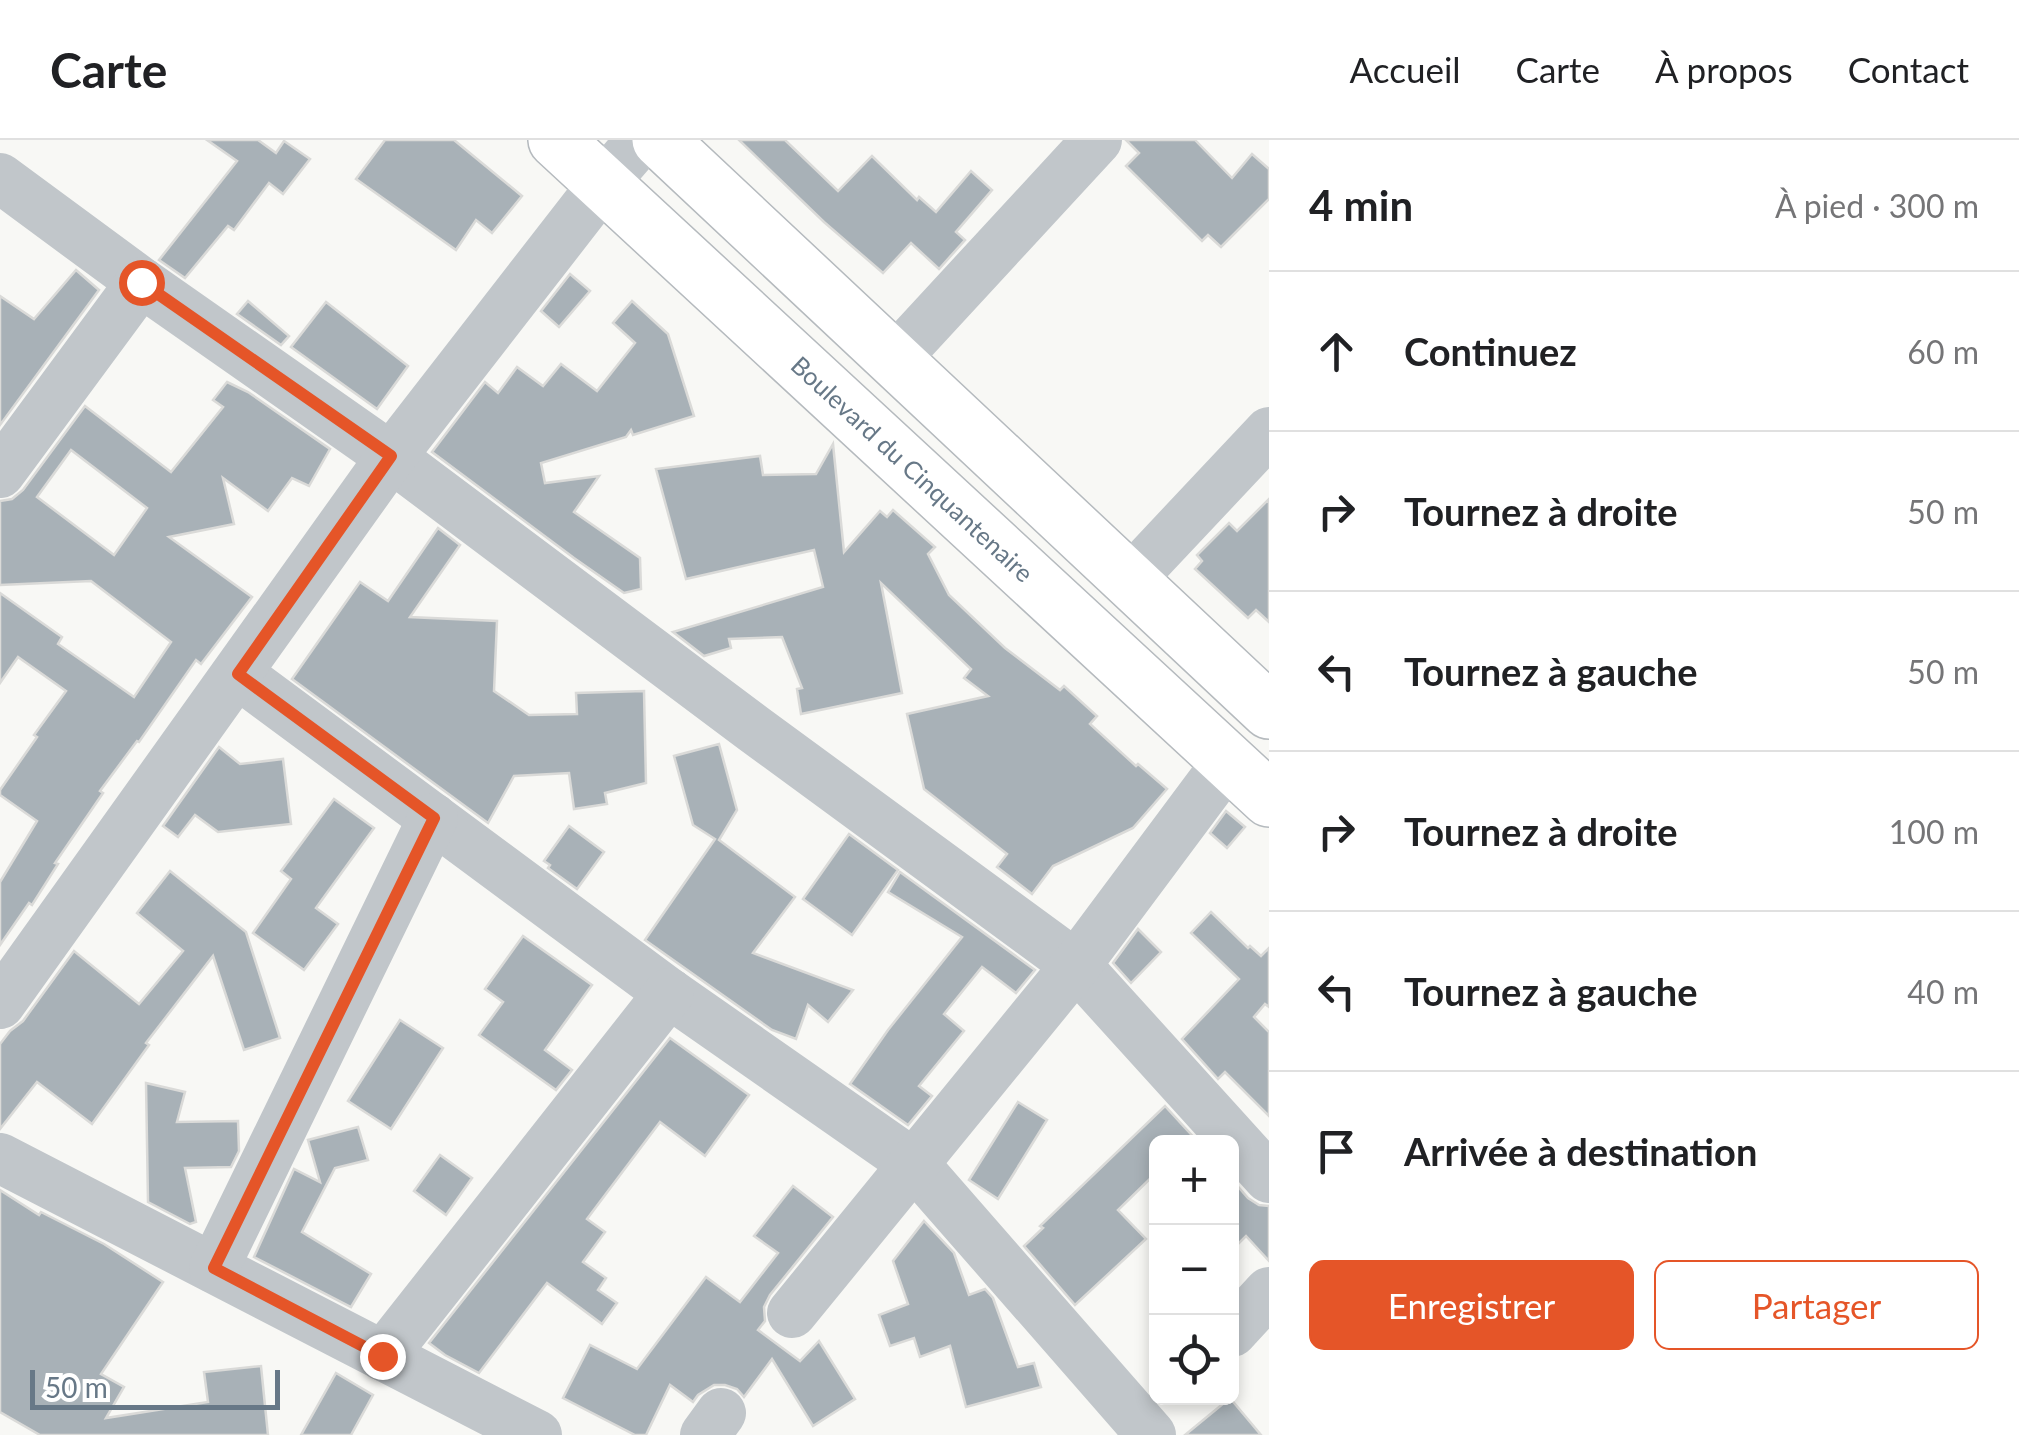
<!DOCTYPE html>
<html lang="fr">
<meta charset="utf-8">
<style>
:root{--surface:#fff;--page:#f2f2f2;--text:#202124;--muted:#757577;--line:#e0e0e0;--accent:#e55528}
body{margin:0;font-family:Lato,sans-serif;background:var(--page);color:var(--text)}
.controls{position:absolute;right:30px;bottom:30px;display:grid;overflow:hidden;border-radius:15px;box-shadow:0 5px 15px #0003}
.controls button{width:90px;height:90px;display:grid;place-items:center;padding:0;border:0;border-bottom:2px solid var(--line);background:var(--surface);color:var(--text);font:50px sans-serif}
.scale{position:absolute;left:30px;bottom:25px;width:250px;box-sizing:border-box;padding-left:10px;border:5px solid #677887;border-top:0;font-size:28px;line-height:35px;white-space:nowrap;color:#677887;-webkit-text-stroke:8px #fff;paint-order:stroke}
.stop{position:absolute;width:30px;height:30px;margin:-22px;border:8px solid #e55528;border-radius:50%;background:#fff}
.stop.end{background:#e55528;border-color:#fff;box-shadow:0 2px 10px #0008}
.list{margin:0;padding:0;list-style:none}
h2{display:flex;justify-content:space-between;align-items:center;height:130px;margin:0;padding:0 40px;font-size:42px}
h2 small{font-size:32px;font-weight:400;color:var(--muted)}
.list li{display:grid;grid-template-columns:65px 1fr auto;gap:30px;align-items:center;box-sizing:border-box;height:160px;padding:0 40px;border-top:2px solid var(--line)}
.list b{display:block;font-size:38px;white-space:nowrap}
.list em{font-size:32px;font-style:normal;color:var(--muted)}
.actions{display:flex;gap:20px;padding:30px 40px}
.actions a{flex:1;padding:22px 0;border:2px solid var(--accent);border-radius:15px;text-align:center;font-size:35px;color:var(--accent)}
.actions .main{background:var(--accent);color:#fff}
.icon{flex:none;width:55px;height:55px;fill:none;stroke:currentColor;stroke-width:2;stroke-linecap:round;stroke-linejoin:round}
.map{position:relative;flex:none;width:1269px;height:1295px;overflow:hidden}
header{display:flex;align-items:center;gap:60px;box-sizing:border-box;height:140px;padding:0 50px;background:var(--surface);border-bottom:2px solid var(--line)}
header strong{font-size:48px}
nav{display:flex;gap:55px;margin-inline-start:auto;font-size:35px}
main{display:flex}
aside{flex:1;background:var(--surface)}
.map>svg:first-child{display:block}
.building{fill:#a8b1b7;stroke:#dadad8;stroke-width:2.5;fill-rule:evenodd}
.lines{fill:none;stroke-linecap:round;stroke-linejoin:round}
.major-casing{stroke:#b5babe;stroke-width:58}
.minor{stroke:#c1c6ca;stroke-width:50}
.major{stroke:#fff;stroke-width:55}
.route{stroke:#e55528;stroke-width:12}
.labels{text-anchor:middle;stroke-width:10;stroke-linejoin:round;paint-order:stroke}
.street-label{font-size:25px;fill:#677887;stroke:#fff}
</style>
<header>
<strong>Carte</strong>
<nav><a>Accueil</a><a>Carte</a><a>À propos</a><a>Contact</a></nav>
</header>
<main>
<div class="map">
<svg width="1269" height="1295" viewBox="0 0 1269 1295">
<rect width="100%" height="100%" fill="#f8f8f5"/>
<!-- building -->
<g class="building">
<path d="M207,0H258L276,13L284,1L310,19L283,54L269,43L234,90L228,86L185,138L159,120L237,21Z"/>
<path d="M385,0H454L522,56L492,93L476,80L456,110L356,39Z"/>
<path d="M739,0H785L838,51L872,16L917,60L919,57L936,72L971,31L992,50L956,92L965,100L939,129L911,103L883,133L824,82Z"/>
<path d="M1126,0H1195L1232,38L1252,14L1269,29V59L1221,107L1208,95L1202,101L1126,26L1139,13Z"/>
<path d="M76,130L99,150L0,285V156L34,179Z"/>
<path d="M570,134L590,151L559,187L541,171Z"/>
<path d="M248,161L289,196L281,205L237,174Z"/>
<path d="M632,161L668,194L694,276L633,295L631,290L626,297L541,323L545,343L599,336L574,372L640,418L641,449L624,453L574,418L432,312L485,242L498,253L517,227L543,246L561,224L597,251L635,203L613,183Z"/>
<path d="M326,162L408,226L377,269L291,207Z"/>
<path d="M227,242L248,252L330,309L309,346L292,338L268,371L223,338L234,384L169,397L252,457L201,524L196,520L139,602L137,601L100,651L103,653L55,723L58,724L32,765L29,763L0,805V742L37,681L0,655V650L37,597L34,595L66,551L18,517L0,543V453L62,497L58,504L134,557L171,502L91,441L0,445V361L12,359L23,350L85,266L171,332L223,267L213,260ZM71,310L147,368L114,415L37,357Z"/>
<path d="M833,304L844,412L880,371L887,377L893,370L935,407L928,414L949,455L1005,508L1060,550L1064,546L1097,576L1090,584L1136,626L1138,624L1167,649L1133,688L1053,726L1032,754L997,727L1007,714L924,649L907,574L988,556L964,538L971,529L881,443L902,553L801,574L797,549L802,548L782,497L729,499L731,508L704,516L673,492L823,447L814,410L686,439L656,329L760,316L763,335L816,334Z"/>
<path d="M1269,359V482L1256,470L1248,478L1195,429L1202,421L1197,415L1229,383L1237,391Z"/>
<path d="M438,388L460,405L410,477L497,481L494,551L529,575L577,574L576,553L644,551L646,643L605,653L607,664L574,669L569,633L514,636L488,683L292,539L360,442L388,461Z"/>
<path d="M719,604L737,670L719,700L795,757L753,813L853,850L828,882L808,865L796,899L772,890L645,800L715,699L693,685L674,616Z"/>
<path d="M219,607L240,624L283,619L291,684L218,692L195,675L178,697L163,686Z"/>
<path d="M334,659L374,688L316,768L338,784L304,830L253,793L291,739L281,731Z"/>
<path d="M1226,671L1245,687L1227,708L1210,693Z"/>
<path d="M569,686L604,712L577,749L548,728L550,725L544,721Z"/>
<path d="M849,694L898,730L852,795L803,759Z"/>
<path d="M170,731L246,792L280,898L244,910L213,816L146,903L149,905L92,984L37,942L0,989V904L10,891L23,881L74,811L139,864L183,811L137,773Z"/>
<path d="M900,732L1035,830L1016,853L982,827L944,874L964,891L919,946L932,956L908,985L850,944L888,890L962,797L888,752Z"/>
<path d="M1211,772L1248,808L1250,806L1261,816L1269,808V867L1265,864L1254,877L1269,892V976L1225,932L1218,939L1182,899L1239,839L1191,793Z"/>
<path d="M1138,789L1161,812L1131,843L1113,823Z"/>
<path d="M523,796L592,845L545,910L572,930L556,950L479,895L503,862L485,849Z"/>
<path d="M400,880L443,908L391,989L348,961Z"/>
<path d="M670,898L749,955L705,1016L660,982L587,1079L605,1092L583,1122L606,1138L598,1150L617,1163L602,1184L547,1143L479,1233L445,1215L429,1203Z"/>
<path d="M146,943L185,952L177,982L238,981L239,1011L231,1027L185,1028L196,1082L190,1084L148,1062Z"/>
<path d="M1018,962L1047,980L998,1059L969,1040Z"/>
<path d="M1165,966L1198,1002H1156V1033L1118,1070L1146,1099L1075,1165L1024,1106L1043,1088L1040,1086Z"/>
<path d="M358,987L368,1020L335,1028L302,1092L371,1134L351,1167L254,1117L294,1029L320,1042L308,1000Z"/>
<path d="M440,1015L472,1038L446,1075L414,1051Z"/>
<path d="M1234,1042L1248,1058L1259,1065L1269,1066V1121L1246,1096L1232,1110V1045Z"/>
<path d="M793,1046L833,1077L770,1155L764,1167L765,1181L758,1190L800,1221L819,1201L855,1259L813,1286L772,1219L744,1257L737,1249L725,1245H714L698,1255L693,1262L670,1245L646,1295H635L563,1258L590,1205L637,1229L706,1137L740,1162L778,1113L754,1096Z"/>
<path d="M0,1050L39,1075L41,1072L104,1104L163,1142L101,1234L124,1247L106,1278L208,1262L204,1232L261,1226L268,1295H40L0,1272Z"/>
<path d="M924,1081L954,1113L969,1155L985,1149L993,1158L1018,1227L1034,1223L1041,1247L966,1267L950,1206L920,1217L914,1198L890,1206L879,1175L908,1164L893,1121Z"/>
<path d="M336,1233L373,1255L351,1295H301Z"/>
<path d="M1230,1258L1261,1295H1185L1213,1272Z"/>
</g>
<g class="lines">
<defs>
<g id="major">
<path id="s1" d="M556,0L1269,659"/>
<path d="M660,0L1269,571"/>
</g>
</defs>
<!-- major casing -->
<use href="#major" class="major-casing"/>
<!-- minor -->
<g class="minor">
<path d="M0,38L141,142L391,317L754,589L1076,825L1269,1038"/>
<path d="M893,221L1097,0"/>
<path d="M0,333L141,142"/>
<path d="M1129,441L1269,292"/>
<path d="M238,534L669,853L914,1024L1151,1295"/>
<path d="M0,864L391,317L603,44L641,0"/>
<path d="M0,1018L537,1295"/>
<path d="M214,1128L433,678"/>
<path d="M792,1173L1076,825L1228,621"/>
<path d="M1232,1192L1269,1152"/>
<path d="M383,1216L669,853"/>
<path d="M705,1295L721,1273"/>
</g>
<!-- major -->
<use href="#major" class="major"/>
</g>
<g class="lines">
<!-- route -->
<path class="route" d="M141,142L391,316L238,534L434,678L214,1128L382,1216"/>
</g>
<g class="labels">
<!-- street labels -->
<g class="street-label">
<text dy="9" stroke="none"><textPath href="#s1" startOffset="485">Boulevard du Cinquantenaire</textPath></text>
</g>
</g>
</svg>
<div class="controls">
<button>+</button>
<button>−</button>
<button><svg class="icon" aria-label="locate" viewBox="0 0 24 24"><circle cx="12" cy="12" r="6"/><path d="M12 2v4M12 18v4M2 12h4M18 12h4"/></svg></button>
</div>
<div class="scale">50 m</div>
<div class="stop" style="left:141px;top:142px"></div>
<div class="stop end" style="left:382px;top:1216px"></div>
</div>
<aside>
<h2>4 min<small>À pied · 300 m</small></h2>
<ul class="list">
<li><svg class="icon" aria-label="ahead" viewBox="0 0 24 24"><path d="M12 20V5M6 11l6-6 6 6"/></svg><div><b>Continuez</b></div><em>60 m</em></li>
<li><svg class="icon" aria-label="right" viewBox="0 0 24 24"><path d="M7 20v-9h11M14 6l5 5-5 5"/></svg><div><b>Tournez à droite</b></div><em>50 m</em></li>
<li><svg class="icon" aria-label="left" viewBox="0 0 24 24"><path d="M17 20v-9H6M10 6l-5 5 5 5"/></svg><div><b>Tournez à gauche</b></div><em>50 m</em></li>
<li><svg class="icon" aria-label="right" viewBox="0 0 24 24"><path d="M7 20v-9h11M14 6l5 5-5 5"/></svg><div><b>Tournez à droite</b></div><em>100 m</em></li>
<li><svg class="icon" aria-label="left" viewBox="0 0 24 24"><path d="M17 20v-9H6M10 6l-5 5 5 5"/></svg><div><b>Tournez à gauche</b></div><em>40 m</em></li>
<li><svg class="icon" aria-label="arrive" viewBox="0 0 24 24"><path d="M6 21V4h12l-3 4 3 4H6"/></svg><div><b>Arrivée à destination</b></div></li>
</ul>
<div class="actions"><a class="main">Enregistrer</a><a>Partager</a></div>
</aside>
</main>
